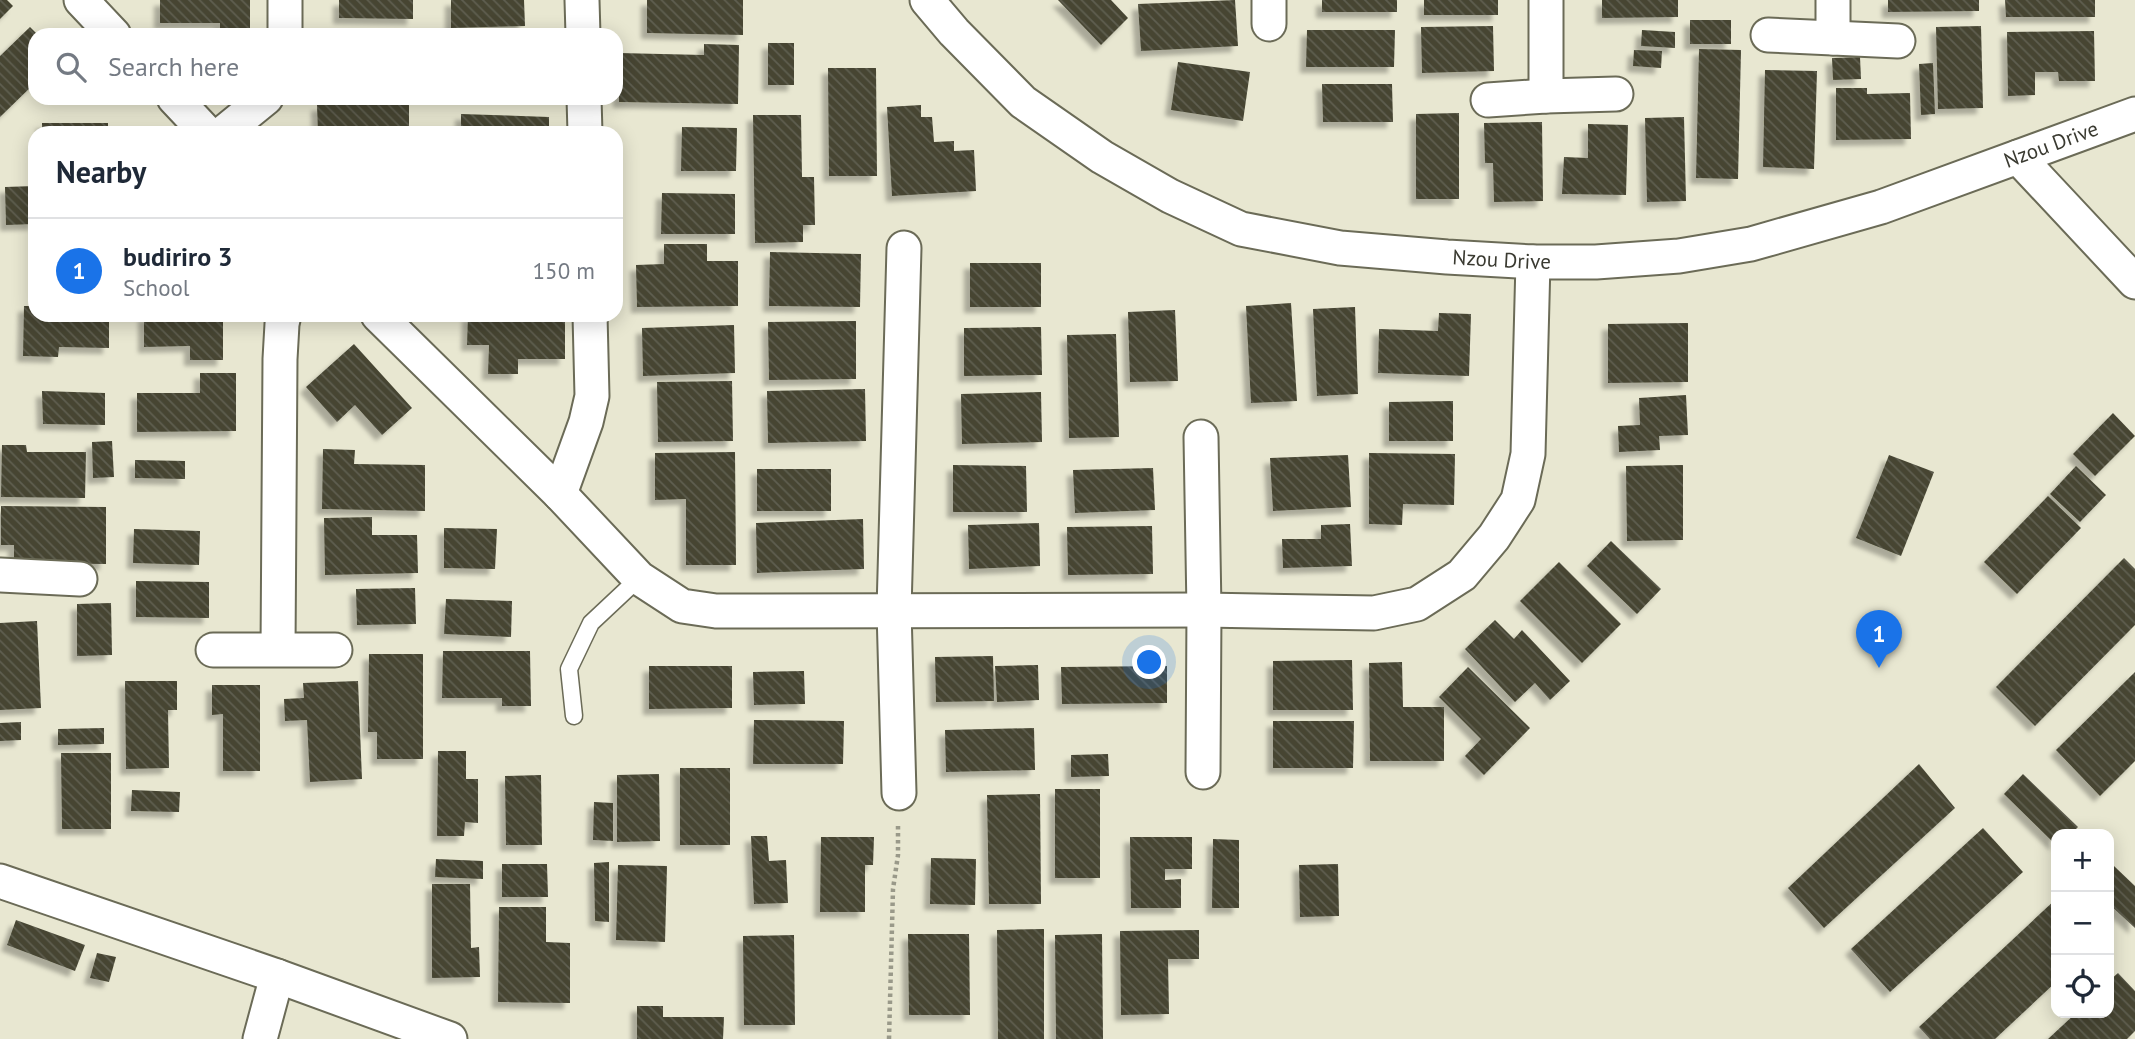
<!DOCTYPE html>
<meta charset="utf-8">
<style>
:root{--surface:#fff;--page:#f6f6f7;--text:#1f2937;--muted:#747a83;--line:#e0e1e3;--accent:#1a73e8}
body{margin:0;font-family:"PT Sans",sans-serif;background:var(--page);color:var(--text)}
.controls{position:absolute;right:21px;bottom:21px;display:grid;overflow:hidden;border-radius:14px;box-shadow:0 4px 18px #0003}
.controls button{width:63px;height:63px;display:grid;place-items:center;padding:0;border:0;border-bottom:2px solid var(--line);background:var(--surface);color:var(--text);font:35px sans-serif}
.you{position:absolute;left:1150px;top:663px;width:24px;height:24px;margin:-18px;border:5px solid #fff;border-radius:50%;background:#1a73e8;box-shadow:0 0 0 10px #1a73e833}
.badge{display:grid;place-items:center;width:46px;height:46px;border-radius:50%;background:var(--accent);color:#fff;font-size:23px;font-weight:700}
.pin{position:absolute;translate:-50% -58px;filter:drop-shadow(0 2px 4px #0008)}
.pin::after{content:'';position:absolute;top:37px;width:24px;height:21px;background:inherit;clip-path:polygon(0 0,100% 0,50% 100%)}
.list{margin:0;padding:0;list-style:none}
h2{display:flex;justify-content:space-between;align-items:center;height:91px;margin:0;padding:0 28px;font-size:30px}
h2 small{font-size:23px;font-weight:400;color:var(--muted)}
.list li{display:grid;grid-template-columns:46px 1fr auto;gap:21px;align-items:center;box-sizing:border-box;height:105px;padding:0 28px;border-top:2px solid var(--line)}
.list b{display:block;font-size:26px;white-space:nowrap}
.list p{margin:0;font-size:23px;white-space:nowrap;color:var(--muted)}
.list em{font-size:23px;font-style:normal;color:var(--muted)}
.icon{flex:none;width:38px;height:38px;fill:none;stroke:currentColor;stroke-width:2;stroke-linecap:round;stroke-linejoin:round}
.map{position:relative;flex:none;width:2135px;height:1039px;overflow:hidden}
.search{position:absolute;background:var(--surface);box-shadow:0 4px 18px #0003;left:28px;top:28px;width:595px;height:77px;display:flex;align-items:center;gap:18px;box-sizing:border-box;padding:0 24px;border-radius:21px;color:var(--muted);font-size:26px}
.panel{position:absolute;background:var(--surface);box-shadow:0 4px 18px #0003;left:28px;top:126px;width:595px;height:196px;border-radius:21px}
.map>svg:first-child{display:block}
.building{fill:url(#building-back-hatch);filter:url(#shadow)}
.lines{fill:none;stroke-linecap:round;stroke-linejoin:round}
.service-casing{stroke:#6b6b57;stroke-width:19}
.minor-casing{stroke:#6b6b57;stroke-width:37}
.path{stroke:#999989;stroke-width:4.5;stroke-dasharray:3.5 3.5;stroke-linecap:butt}
.service{stroke:#fff;stroke-width:16}
.minor{stroke:#fff;stroke-width:33}
.labels{text-anchor:middle;stroke-width:7;stroke-linejoin:round;paint-order:stroke}
.street-label{font-size:21px;fill:#3a3a31;stroke:#e8e7d1}
</style>
<div class="map">
<svg width="2135" height="1039" viewBox="0 0 2135 1039">
<defs>
<pattern id="building-back-hatch" width="6" height="6" patternUnits="userSpaceOnUse" patternTransform="scale(1.75)"><rect width="6" height="6" fill="#464533"/><path d="M-1 5l2 2M0 0l6 6M5-1l2 2" fill="none" stroke="#5f5e4f"/></pattern>
<filter id="shadow"><feDropShadow dx="-6" dy="6" stdDeviation="2" flood-color="#0004"/></filter>
</defs>
<rect width="100%" height="100%" fill="#e8e7d1"/>
<!-- building -->
<g class="building">
<path d="M0,0H7L13,6L0,19Z"/>
<path d="M160,0H250V31H220V23H160Z"/>
<path d="M339,0H413V19L339,18Z"/>
<path d="M451,0H524L525,26L451,28Z"/>
<path d="M647,0H743V35L647,33Z"/>
<path d="M1058,0H1111L1128,18L1101,45Z"/>
<path d="M1235,0L1238,46L1141,51L1138,4Z"/>
<rect x="1322" y="0" width="75" height="12"/>
<rect x="1424" y="0" width="74" height="15"/>
<path d="M1602,0H1678V17L1602,18Z"/>
<path d="M1888,0H1979V11L1888,12Z"/>
<path d="M2005,0H2095V17H2006Z"/>
<rect x="1690" y="20" width="41" height="24"/>
<path d="M1493,26L1494,71L1422,73L1421,27Z"/>
<path d="M1981,26L1983,108L1938,109L1936,27Z"/>
<path d="M30,27L38,35H35V83L0,117V56Z"/>
<path d="M388,30H429V35H387Z"/>
<path d="M1307,30H1395L1394,67H1306Z"/>
<path d="M1642,30L1675,32V48L1641,46Z"/>
<path d="M2094,31L2095,81H2059L2058,72H2035V95L2008,96L2007,32Z"/>
<rect x="768" y="43" width="26" height="42"/>
<path d="M704,44L739,45L738,104L619,102V53L704,55Z"/>
<path d="M1699,49L1741,50L1738,179L1696,178Z"/>
<path d="M1634,50L1662,51L1661,68L1633,66Z"/>
<path d="M1860,57L1861,79L1833,80L1832,58Z"/>
<path d="M1178,62L1250,72L1243,121L1171,110Z"/>
<path d="M1933,63L1935,114L1921,115L1919,64Z"/>
<path d="M828,68H876L877,176H829Z"/>
<path d="M1765,70L1817,71L1814,169L1763,167Z"/>
<path d="M1322,84H1392L1393,122H1323Z"/>
<path d="M1836,88H1867V94L1910,93L1911,139L1836,140Z"/>
<path d="M409,104V133H318L317,105Z"/>
<path d="M921,105V117H932L934,142L954,141V151L974,150L976,191L892,196L887,107Z"/>
<path d="M1459,113V199H1416V114Z"/>
<path d="M461,114L549,117V133H461Z"/>
<path d="M753,115H801L802,177H814L815,225H803V242L755,243Z"/>
<path d="M1684,117L1686,201L1647,202L1645,118Z"/>
<path d="M1542,122L1543,201L1494,202L1493,163H1485L1484,123Z"/>
<rect x="42" y="123" width="66" height="10"/>
<path d="M1588,124L1628,125L1626,195L1562,194L1564,157L1588,158Z"/>
<path d="M682,127L737,128L736,171H681Z"/>
<path d="M35,186V224L6,225L5,187Z"/>
<path d="M662,193L735,194V234H661Z"/>
<path d="M664,244H707V261H738V306L637,307L636,265L664,264Z"/>
<path d="M770,252L861,254L860,307L769,306Z"/>
<rect x="970" y="263" width="71" height="44"/>
<path d="M1291,303L1297,401L1251,403L1246,306Z"/>
<path d="M24,306H35V315H109V348L59,347L58,357L23,356Z"/>
<path d="M1355,307L1358,394L1317,396L1313,309Z"/>
<path d="M1175,310L1178,381L1130,382L1128,312Z"/>
<path d="M1439,313L1471,314L1469,376L1378,373L1379,329L1438,331Z"/>
<path d="M144,315H223V360H190V346L144,347Z"/>
<path d="M468,315H565V359H518V374H488L489,345H467Z"/>
<path d="M856,321V379L769,380L768,322Z"/>
<path d="M1688,323V382L1608,383V324Z"/>
<path d="M734,325L735,373L643,376L642,328Z"/>
<path d="M1041,327L1042,375L964,376V328Z"/>
<path d="M1116,334L1119,437L1069,438L1067,335Z"/>
<path d="M354,344L412,408L382,435L355,405L337,422L306,387Z"/>
<path d="M200,373H236V431L137,432V393H200Z"/>
<path d="M732,381L733,441L658,442L657,382Z"/>
<path d="M865,389L866,441L768,443L767,391Z"/>
<path d="M42,391L105,393V425L43,424Z"/>
<path d="M1041,392L1042,442L962,444L961,394Z"/>
<path d="M1686,395L1688,435L1659,436L1660,450L1619,452L1618,426L1640,425L1639,398Z"/>
<path d="M1453,401V441H1389V402Z"/>
<path d="M2113,413L2135,436L2095,476L2073,454Z"/>
<path d="M112,441L114,477L93,478L92,442Z"/>
<path d="M2,445H26L27,452H86L85,498L1,497Z"/>
<path d="M323,449L355,450L354,464L425,465V511L322,509Z"/>
<path d="M735,452L736,565H686V499L655,500V453Z"/>
<path d="M1369,453L1455,454L1454,505L1403,504L1402,525L1369,524Z"/>
<path d="M1348,455L1351,507L1273,511L1270,458Z"/>
<path d="M1889,455L1934,472L1901,556L1856,538Z"/>
<path d="M135,460L185,461V479L135,478Z"/>
<path d="M953,465L1026,466L1027,512H953Z"/>
<path d="M1683,465V540L1627,541L1626,466Z"/>
<path d="M2076,466L2106,495L2080,522L2050,494Z"/>
<path d="M1153,468L1155,510L1075,513L1073,470Z"/>
<rect x="757" y="469" width="74" height="42"/>
<path d="M2048,496L2081,528L2017,594L1984,562Z"/>
<path d="M1,506L106,507V564L14,563V545H1Z"/>
<path d="M372,517V535H417L418,573L325,575L324,518Z"/>
<path d="M863,519L864,569L757,573L756,523Z"/>
<path d="M1039,523L1040,566L969,569L968,525Z"/>
<path d="M1350,524L1352,566L1283,568L1282,539H1321V525Z"/>
<path d="M1152,526L1153,574L1068,575L1067,527Z"/>
<path d="M444,528L497,529L495,569L444,568Z"/>
<path d="M134,529L200,531L199,565L133,563Z"/>
<path d="M1611,541L1661,589L1637,614L1587,566Z"/>
<path d="M2124,558L2135,569V625L2035,726L1996,687Z"/>
<path d="M1559,562L1621,624L1582,663L1520,601Z"/>
<path d="M136,581L209,582V618L136,617Z"/>
<path d="M415,588L416,624L357,625L356,589Z"/>
<path d="M446,599L512,601L511,637L444,634Z"/>
<path d="M111,603L112,655L77,656V604Z"/>
<path d="M1495,620L1514,639L1522,630L1570,681L1550,700L1535,683L1515,702L1465,649Z"/>
<path d="M37,621L41,708L0,710V623Z"/>
<path d="M443,651H530L531,706H502V698H442Z"/>
<path d="M369,654H423V759H377V732H368Z"/>
<path d="M993,656L994,701L936,702L935,657Z"/>
<path d="M1352,660L1353,710H1273V661Z"/>
<path d="M1402,662L1403,707H1444V761H1370L1369,663Z"/>
<path d="M1038,665L1039,700L997,702L995,666Z"/>
<path d="M649,666H732V708L649,709Z"/>
<path d="M1167,666V703L1062,704L1061,667Z"/>
<path d="M1468,667L1530,728L1484,775L1465,756L1481,739L1439,697Z"/>
<path d="M804,671L805,704L754,705L753,672Z"/>
<path d="M2135,672V761L2100,796L2056,750Z"/>
<path d="M125,681H177V710H168L169,768L126,769Z"/>
<path d="M358,681L362,779L310,782L307,720L285,721L284,699L304,698L303,683Z"/>
<path d="M212,685H260V771H223V714L212,715Z"/>
<path d="M754,720L844,721L843,764H753Z"/>
<path d="M1273,721H1354L1353,768H1273Z"/>
<path d="M21,722V740L0,741V723Z"/>
<path d="M104,728V744L58,745V729Z"/>
<path d="M1034,728L1035,770L946,772L945,730Z"/>
<path d="M438,751H466V779H478V823L465,822L464,836H437Z"/>
<path d="M61,753H111V829H62Z"/>
<path d="M1108,754L1109,776L1071,777V755Z"/>
<path d="M1919,764L1955,808L1824,928L1788,888Z"/>
<rect x="680" y="768" width="50" height="77"/>
<path d="M659,774L660,841L617,842V775Z"/>
<path d="M2023,774L2078,827L2071,834H2056V845L2004,794Z"/>
<path d="M541,775L542,845H506L505,776Z"/>
<rect x="1055" y="789" width="45" height="89"/>
<path d="M132,790L180,792L179,812L131,811Z"/>
<path d="M1040,794L1041,904H989L987,795Z"/>
<path d="M594,802L613,803V841L593,840Z"/>
<path d="M1983,828L2023,872L1890,992L1851,949Z"/>
<path d="M751,836H767L769,861L786,860L788,903L754,904Z"/>
<path d="M821,837H874L873,865H865V912H820Z"/>
<path d="M1130,837H1192V869H1165V880L1181,879V908H1131Z"/>
<path d="M1213,839L1239,840V908H1212Z"/>
<path d="M931,858L976,859L975,905L930,904Z"/>
<path d="M436,859L483,861V879L435,877Z"/>
<path d="M609,862V922L595,921L594,863Z"/>
<path d="M502,864H547L548,897H502Z"/>
<path d="M1338,864L1339,916L1300,917L1299,865Z"/>
<path d="M618,865L667,866L665,942L616,940Z"/>
<path d="M2114,866L2135,886V928L2109,904V872Z"/>
<path d="M432,884H470L471,948L479,947L480,977L432,978Z"/>
<path d="M2056,899V982L1995,1039H1930L1919,1027Z"/>
<path d="M499,907H546V942L570,943V1003L498,1002Z"/>
<path d="M16,920L85,945L75,971L7,945Z"/>
<path d="M1044,929V1039H998L997,930Z"/>
<path d="M1199,930V959H1168L1169,1014L1121,1015L1120,931Z"/>
<path d="M908,934H969L970,1015H909Z"/>
<path d="M1102,934L1103,1039H1056L1055,935Z"/>
<path d="M794,935L795,1025H744L743,936Z"/>
<path d="M97,953L116,957L109,982L90,978Z"/>
<path d="M2118,973L2135,991V1031L2127,1039H2048L2076,1013H2109V981Z"/>
<path d="M637,1006H663V1017H724L723,1039H637Z"/>
</g>
<g class="lines">
<defs>
<path id="service" d="M574,716L569,669L591,623L639,578"/>
<g id="minor">
<path d="M81,0L114,35"/>
<path d="M285,0V35"/>
<path d="M582,0L583,35"/>
<path id="s1" d="M927,0L954,32L1023,102L1102,157L1170,196L1241,229L1340,248L1447,257L1533,262H1596L1679,256L1751,244L1881,207L2135,114"/>
<path d="M1833,0V38"/>
<path d="M1269,24V0"/>
<path d="M1768,35L1898,41"/>
<path d="M1546,96V0"/>
<path d="M174,98L207,133"/>
<path d="M584,98L585,133"/>
<path d="M1488,100L1546,96L1616,94"/>
<path d="M223,133L266,98"/>
<path d="M2018,157L2135,282"/>
<path d="M378,315L560,494L639,578L682,606L716,611L1204,610L1374,613L1417,604L1462,575L1494,537L1518,500L1528,454L1533,262"/>
<path d="M1201,437L1204,610L1203,772"/>
<path d="M560,494L586,422L592,396L590,315"/>
<path d="M0,575L80,579"/>
<path d="M278,649L280,359L282,324L284,315"/>
<path d="M213,650H335"/>
<path d="M899,793L894,610L904,248"/>
<path d="M0,881L277,976L450,1039"/>
<path d="M260,1039L277,976"/>
</g>
</defs>
<!-- service casing -->
<use href="#service" class="service-casing"/>
<!-- minor casing -->
<use href="#minor" class="minor-casing"/>
<!-- path -->
<path class="path" d="M889,1039L893,889L898,855V823"/>
<!-- service -->
<use href="#service" class="service"/>
<!-- minor -->
<use href="#minor" class="minor"/>
</g>
<g class="labels">
<!-- street labels -->
<g class="street-label">
<text dy="7" stroke="none"><textPath href="#s1" startOffset="1223">Nzou Drive</textPath></text>
<text dy="7" stroke="none"><textPath href="#s1" startOffset="656">Nzou Drive</textPath></text>
</g>
</g>
</svg>
<div class="controls">
<button>+</button>
<button>−</button>
<button><svg class="icon" aria-label="locate" viewBox="0 0 24 24"><circle cx="12" cy="12" r="6"/><path d="M12 2v4M12 18v4M2 12h4M18 12h4"/></svg></button>
</div>
<div class="you"></div>
<div class="pin badge" style="left:1879px;top:668px">1</div>
<div class="search"><svg class="icon" aria-label="search" viewBox="0 0 24 24"><circle cx="10" cy="10" r="6"/><path d="M15 15l6 6"/></svg>Search here</div>
<section class="panel">
<h2>Nearby<small></small></h2>
<ul class="list">
<li><span class="badge">1</span><div><b>budiriro 3</b><p>School</p></div><em>150 m</em></li>
</ul>
</section>
</div>
